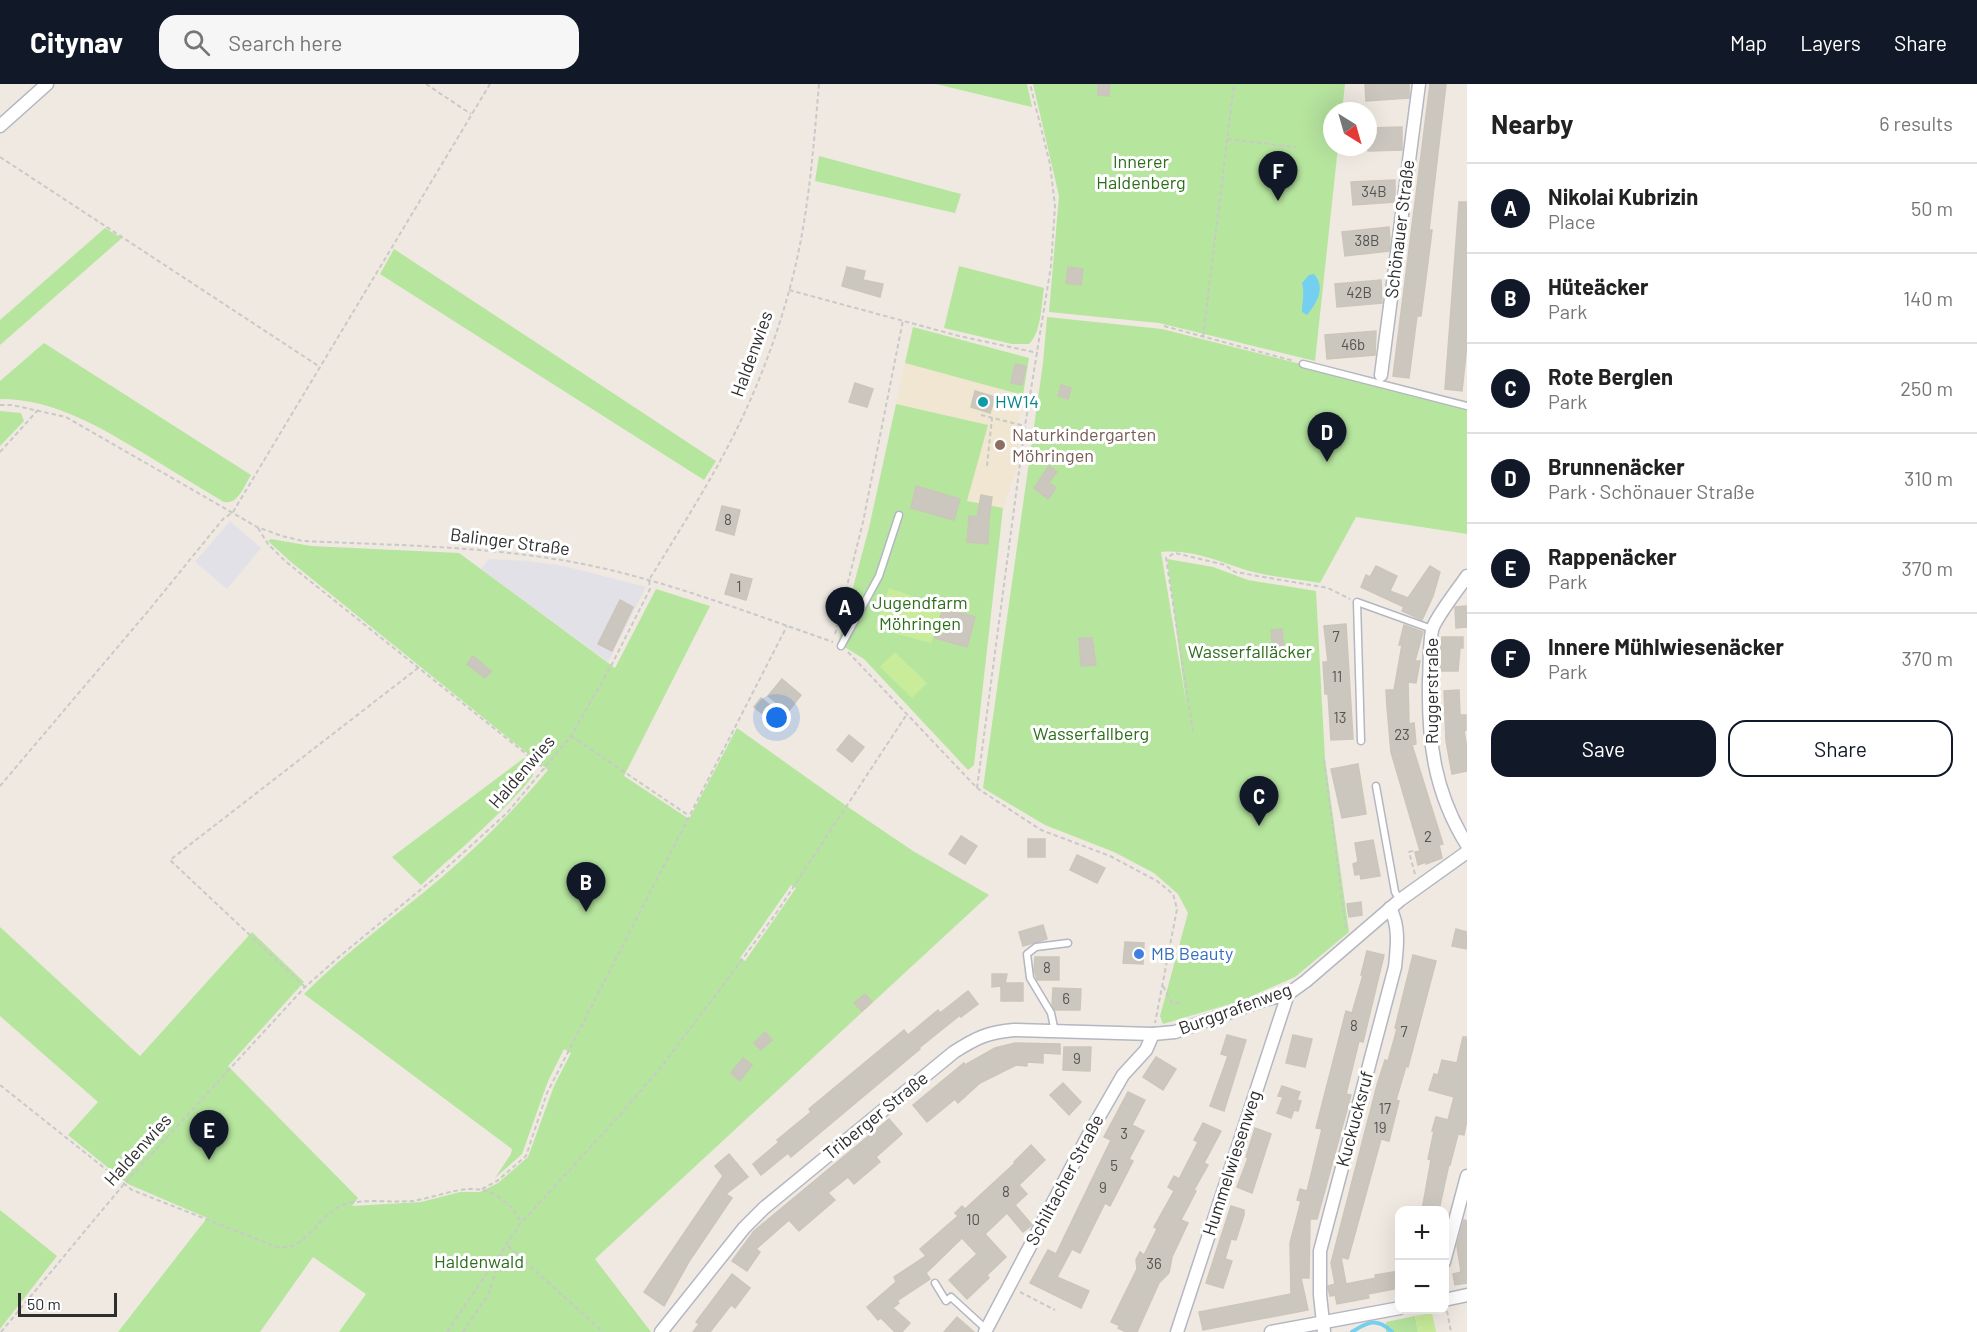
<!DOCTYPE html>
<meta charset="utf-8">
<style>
:root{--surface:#fff;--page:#f6f6f6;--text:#222;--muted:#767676;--line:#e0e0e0;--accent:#111827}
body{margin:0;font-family:Barlow,sans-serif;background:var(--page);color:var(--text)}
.controls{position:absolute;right:18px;bottom:18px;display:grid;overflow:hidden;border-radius:12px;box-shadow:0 6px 24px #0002}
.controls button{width:54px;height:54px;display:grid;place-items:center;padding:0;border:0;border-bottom:2px solid var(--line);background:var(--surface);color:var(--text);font:30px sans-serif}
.compass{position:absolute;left:1323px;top:18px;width:54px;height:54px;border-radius:50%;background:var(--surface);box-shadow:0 6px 24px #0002;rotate:143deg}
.scale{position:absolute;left:18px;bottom:15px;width:99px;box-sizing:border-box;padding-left:6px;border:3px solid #2e2e2e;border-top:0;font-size:16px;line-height:21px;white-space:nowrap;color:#2e2e2e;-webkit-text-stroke:4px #fff;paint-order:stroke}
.you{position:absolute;left:777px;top:634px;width:21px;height:21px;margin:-15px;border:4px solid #fff;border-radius:50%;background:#1a73e8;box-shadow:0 0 0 9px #1a73e833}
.badge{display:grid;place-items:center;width:39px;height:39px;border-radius:50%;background:var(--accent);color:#fff;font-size:20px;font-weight:700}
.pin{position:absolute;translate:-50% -50px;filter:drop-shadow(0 2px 3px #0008)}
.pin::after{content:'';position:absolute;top:32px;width:21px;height:18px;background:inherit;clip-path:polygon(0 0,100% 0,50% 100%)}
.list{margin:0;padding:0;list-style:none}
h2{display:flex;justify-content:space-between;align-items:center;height:78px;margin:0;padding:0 24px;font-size:26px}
h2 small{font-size:20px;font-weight:400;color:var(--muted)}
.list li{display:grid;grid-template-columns:39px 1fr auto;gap:18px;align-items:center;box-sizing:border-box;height:90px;padding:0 24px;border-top:2px solid var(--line)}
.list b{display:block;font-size:22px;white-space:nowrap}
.list p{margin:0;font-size:20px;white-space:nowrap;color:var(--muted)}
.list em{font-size:20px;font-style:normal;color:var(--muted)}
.actions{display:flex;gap:12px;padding:18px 24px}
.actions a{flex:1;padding:14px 0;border:2px solid var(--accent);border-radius:18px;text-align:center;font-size:21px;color:var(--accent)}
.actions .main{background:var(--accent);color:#fff}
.icon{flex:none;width:33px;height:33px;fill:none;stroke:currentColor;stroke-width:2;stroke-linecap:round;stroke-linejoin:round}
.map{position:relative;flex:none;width:1467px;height:1248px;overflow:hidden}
header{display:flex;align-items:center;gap:36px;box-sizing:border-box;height:84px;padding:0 30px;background:var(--accent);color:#fff}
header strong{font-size:28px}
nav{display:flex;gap:33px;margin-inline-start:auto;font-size:21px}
.search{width:420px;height:54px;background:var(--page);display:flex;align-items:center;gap:15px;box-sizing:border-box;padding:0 21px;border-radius:18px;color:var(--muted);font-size:22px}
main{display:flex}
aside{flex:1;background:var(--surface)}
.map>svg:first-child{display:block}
.industrial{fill:#e3e1e8}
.education{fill:#f0e6d1}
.green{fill:#b6e59e;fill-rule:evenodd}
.pitch{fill:#c9ec9a}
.water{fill:#75cff0}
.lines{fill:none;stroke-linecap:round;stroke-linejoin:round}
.stream{stroke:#75cff0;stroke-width:4}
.building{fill:#cbc7bf;stroke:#cbc5ba;stroke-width:1.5}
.service-casing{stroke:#b4b7c1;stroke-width:9}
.minor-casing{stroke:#b4b7c1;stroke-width:15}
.path{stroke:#c9c9c9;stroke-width:2;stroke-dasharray:4.5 3;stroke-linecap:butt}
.service{stroke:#fff;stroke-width:6}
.minor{stroke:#fff;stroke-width:12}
.culture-dot{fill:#0f9aa8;stroke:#fff;stroke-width:2}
.education-dot{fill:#8d6e63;stroke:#fff;stroke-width:2}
.shop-dot{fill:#3f7fe0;stroke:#fff;stroke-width:2}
.labels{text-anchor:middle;stroke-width:6;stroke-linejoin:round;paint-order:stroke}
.number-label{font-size:15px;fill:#555452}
.park-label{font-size:18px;fill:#2c6e1b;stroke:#fff}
.street-label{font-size:18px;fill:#2e2e2e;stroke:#fff}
.culture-label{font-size:18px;fill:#0d838f;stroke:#fff;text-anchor:start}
.education-label{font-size:18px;fill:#785e54;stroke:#fff;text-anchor:start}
.shop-label{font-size:18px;fill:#366cbe;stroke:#fff;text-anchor:start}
</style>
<header>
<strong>Citynav</strong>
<div class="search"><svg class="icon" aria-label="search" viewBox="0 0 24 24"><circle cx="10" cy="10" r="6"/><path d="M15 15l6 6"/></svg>Search here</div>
<nav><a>Map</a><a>Layers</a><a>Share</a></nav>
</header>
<main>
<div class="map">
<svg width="1467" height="1248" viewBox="0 0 1467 1248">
<rect width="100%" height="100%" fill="#efe9e1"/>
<!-- industrial -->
<g class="industrial">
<path d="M230,437L261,464L227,505L195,478Z"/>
<path d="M489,475L528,477L564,482L646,503L608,578L481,485Z"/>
</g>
<!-- education -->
<path class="education" d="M905,279L1023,311L1018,340V381L1003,424L967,418L987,341L896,320Z"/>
<!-- green -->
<g class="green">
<path d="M936,0H1027L1032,23Z"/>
<path d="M1033,0H1345L1342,27H1332V63H1338L1315,277L1159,239L1049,228L1059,112Z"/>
<path d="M819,72L961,110L955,129L815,97Z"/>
<path d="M105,144L122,154L0,261V236Z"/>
<path d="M394,165L716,377L704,396L380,190Z"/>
<path d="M959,182L1044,204C1041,221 1042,247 1029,260H1012L944,244Z"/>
<path d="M1047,233L1162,245L1467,322V450L1356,433L1320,499C1296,495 1270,493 1246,486C1217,477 1192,465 1161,468L1186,618L1167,475L1213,483L1248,496L1316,507L1325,675L1349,848L1295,893L1240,917L1163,940L1160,932L1188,829L1178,810L1154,789L1114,768L1045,741L983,704L1043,279Z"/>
<path d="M913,243L1029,274L1023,311L905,279Z"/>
<path d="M44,259L251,391C244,402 238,421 224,418C197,402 171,386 145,370C100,343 54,315 0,315V297Z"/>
<path d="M896,320L988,341L967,417L1003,424L974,681L968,686L864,575L838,559L869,444Z"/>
<path d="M0,327L21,329L24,337L0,362Z"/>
<path d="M271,455L311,462L459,469L615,584L656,505L710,522L624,692L689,735L737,644L848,723L913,767L989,811L595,1175L651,1248H339L366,1210L313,1173L260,1248H118L207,1134L128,1100L68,1051L98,1018L0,932V843L140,972L252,848L304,898L228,982L358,1114L352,1122L421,1118L460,1108H480L498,1099L528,1073L554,1002L571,969L564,965L548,997L522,1070L495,1094L511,1070L512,1065L304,910C347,867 396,832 441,794C480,761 515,725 548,686L291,478L268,457ZM791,801L796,804L745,877L740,874Z"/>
<path d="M524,674L532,684L533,692C500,732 459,766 421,801L392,773Z"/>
<path d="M0,1126L57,1172L0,1245Z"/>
<path d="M1415,1232L1418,1248H1386V1238Z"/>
</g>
<!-- pitch -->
<g class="pitch">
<path d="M889,504L942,523L931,559L875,544Z"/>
<path d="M895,568L927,599L912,614L880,583Z"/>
<path d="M1432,1229L1436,1248H1418L1415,1232Z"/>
</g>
<!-- water -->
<path class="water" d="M1314,190C1326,204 1317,219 1307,231L1302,228C1302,216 1305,211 1302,199L1309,191Z"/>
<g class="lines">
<!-- stream -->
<path class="stream" d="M1352,1248C1367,1238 1377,1233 1392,1248"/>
</g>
<!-- building -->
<g class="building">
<path d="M1098,0H1110L1109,12L1098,11Z"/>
<path d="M1365,0H1409V14L1366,17Z"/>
<path d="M1430,0H1446L1429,146H1432L1428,178L1421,232H1417L1409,294L1393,292Z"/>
<path d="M1402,43V66L1368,67V44Z"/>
<path d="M1395,96V118L1353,121L1351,98Z"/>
<path d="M1459,118H1467V260L1462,307L1445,305Z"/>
<path d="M1389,143L1390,155L1389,167L1345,172L1342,148Z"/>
<path d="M847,183L865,187L863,196L883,200L880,213L842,202Z"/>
<path d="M1068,183L1083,185L1081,201L1066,199Z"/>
<path d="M1381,196L1382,219L1337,223L1335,200Z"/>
<path d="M1376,247L1375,271L1327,275L1325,251Z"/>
<path d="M1015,280L1026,282L1022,301L1011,299Z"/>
<path d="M855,299L873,305L867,323L849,318Z"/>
<path d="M1061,301L1071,304L1068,315L1058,312Z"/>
<path d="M975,307L995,313L990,329L971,323Z"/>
<path d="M1049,382L1057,388L1049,398L1043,394L1056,404L1048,415L1034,404Z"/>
<path d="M916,402L960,415L954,436L911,424Z"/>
<path d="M981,411L992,413L989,434L988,460L967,458L969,432L977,433Z"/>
<path d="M722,422L740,426L734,451L716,446Z"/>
<path d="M1376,482L1397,492L1390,507L1408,514L1430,482L1440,488L1433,512L1422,536L1402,527L1404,523L1361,503L1366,491L1370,493Z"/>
<path d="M731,490L752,495L746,516L725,510Z"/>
<path d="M620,516L633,523L612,567L598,560Z"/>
<path d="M1467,522V543L1456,544L1455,523Z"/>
<path d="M943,524L975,533L967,563L935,554Z"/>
<path d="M1346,540L1353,655L1331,656L1328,610H1325L1323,578H1328L1324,542Z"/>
<path d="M1404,541L1423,548L1415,577H1420L1416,599L1408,598L1409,640L1414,639L1416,660L1412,661L1443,760L1439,761L1442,774L1426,780V778L1418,781L1415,768L1420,767L1391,668L1387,623L1386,606H1394L1402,561H1399Z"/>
<path d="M1282,545L1284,568L1273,569L1271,546Z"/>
<path d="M1442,553H1463V564H1460L1458,587H1438Z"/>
<path d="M1079,554H1092L1096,581L1081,582Z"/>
<path d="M473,572L491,587L485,594L467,580Z"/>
<path d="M782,595L801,611L788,628L768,612Z"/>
<path d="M1459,606L1460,631H1466V646L1464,647L1467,664V687L1452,690L1446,657L1444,607Z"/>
<path d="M761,614L771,622L764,631L754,623Z"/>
<path d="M849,651L864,663L852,678L837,666Z"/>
<path d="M1358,680L1366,730L1342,734L1331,685Z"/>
<path d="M961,752L977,762L965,780L949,770Z"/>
<rect x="1028" y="755" width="17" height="18"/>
<path d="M1373,756L1380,792L1361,795L1360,790L1355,791L1353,780L1358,778L1355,759Z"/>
<path d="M1077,771L1105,784L1097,799L1070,786Z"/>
<path d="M1361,818L1362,831L1349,833L1347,820Z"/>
<path d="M1043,841L1047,855L1023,862L1019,848Z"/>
<path d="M1456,845L1467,848V865L1452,862Z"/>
<path d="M1125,858L1144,859L1143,880L1123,879Z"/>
<path d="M1367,867L1384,871L1363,958L1359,957L1346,1010L1351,1011L1317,1135H1310L1309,1194H1301L1308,1226L1203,1246L1199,1228L1291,1210L1290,1159L1301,1117L1297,1116L1300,1105L1307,1107L1310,1095L1322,1045L1316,1044L1346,927L1352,929L1363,891H1361Z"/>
<path d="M1413,871L1436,877L1408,983L1406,982L1396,1016L1399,1017L1389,1057L1381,1055L1348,1175L1341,1173L1346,1200L1376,1194L1375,1191L1400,1187V1204L1368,1210L1369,1214L1337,1220L1335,1211L1330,1212L1328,1204V1202L1335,1200L1331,1179L1377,1001L1385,976L1388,977L1397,945L1395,944Z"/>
<path d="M1035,873H1059V896H1037L1034,886Z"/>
<path d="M992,890H1007L1005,899H1023V917H1001V902L992,903Z"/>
<path d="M1053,904L1081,905L1080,926H1055L1052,921Z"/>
<path d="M968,907L978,920L961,933L960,931L919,964L920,965L791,1073L788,1069L761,1091L753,1080L779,1058L777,1056L811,1028L809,1025L904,946L908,951L938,926L940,929Z"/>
<path d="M865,910L872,918L862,927L854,919Z"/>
<path d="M765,948L772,956L761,966L754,959Z"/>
<path d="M1227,951L1246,956L1224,1027L1210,1022L1228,972L1221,970Z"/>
<path d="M1293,951L1312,955L1305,983L1286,979Z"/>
<path d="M1463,953H1467V1036L1464,1051L1458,1050L1450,1081L1449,1080L1439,1126H1422L1431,1076L1428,1075L1434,1047H1432L1436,1033L1448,1036L1454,1013L1429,1006L1434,990L1438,991L1442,976L1457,979Z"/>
<path d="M1015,959L1060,960V970L1043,969V979L1027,978V982L1016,981L980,999L958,1019L955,1015L927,1038L913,1021L964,979L965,981L995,964Z"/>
<path d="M1064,963H1091L1090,987L1063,986Z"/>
<path d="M1156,973L1176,985L1163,1006L1143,993Z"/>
<path d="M743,974L752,981L740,997L731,989Z"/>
<path d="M1063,999L1081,1018L1069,1031L1050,1011Z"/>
<path d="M1282,1002L1300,1008L1297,1016L1301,1017L1298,1027L1294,1026L1291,1034L1277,1029L1283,1013L1278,1012Z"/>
<path d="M1128,1008L1145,1016L1132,1041L1144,1047L1129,1075L1133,1077L1110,1122L1105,1119L1080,1169L1072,1165L1057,1193L1089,1207L1081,1224L1030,1199L1048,1166L1056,1170L1111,1056L1104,1053Z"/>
<path d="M889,1035L902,1050L876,1073L880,1078L854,1100L848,1093L828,1109L835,1116L799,1147L789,1136L756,1165L760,1168L747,1187L732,1177L754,1147Z"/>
<path d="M1203,1039L1221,1047L1204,1079L1208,1081L1194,1106L1196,1107L1181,1136L1188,1139L1172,1173L1169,1189L1159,1199L1137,1248H1126L1118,1244L1120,1242L1111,1238L1137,1185L1136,1176L1140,1168L1144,1171L1157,1145L1154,1143L1174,1107L1168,1103L1174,1092L1179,1095L1198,1058L1194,1056Z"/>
<path d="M1255,1044L1271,1050L1252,1109L1237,1103L1248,1074L1246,1073Z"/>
<path d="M1031,1061L1045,1076L1019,1101L1027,1110L1015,1121L1032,1141L1023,1148L1007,1129L985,1150L1006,1173L987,1191L989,1194L967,1215L949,1196L977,1170L962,1154L926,1189L930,1195L897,1217L899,1219L893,1224L910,1239L902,1248H895L881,1234L878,1236L867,1223L896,1198L894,1193L926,1172L920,1165L958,1132L955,1129L962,1122L965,1125L1015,1079L1014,1078Z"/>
<path d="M729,1070L748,1093L726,1110L732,1114L690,1176L664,1222L644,1208L723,1092L715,1082Z"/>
<path d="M1231,1122L1244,1126V1131L1236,1156L1231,1155L1225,1175L1232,1177L1223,1204L1206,1199Z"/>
<path d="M1464,1136L1467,1137V1199L1455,1201L1453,1190L1461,1188L1457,1162Z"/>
<path d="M732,1190L750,1204L735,1224L731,1221L710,1248H693L699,1240L696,1238Z"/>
<path d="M957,1233L974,1248H944Z"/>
</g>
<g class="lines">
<defs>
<g id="service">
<path d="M1303,280L1467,322"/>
<path d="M841,562L879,492L899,431"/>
<path d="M1361,657L1357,518L1432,545"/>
<path d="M1376,702L1395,808L1400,816"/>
<path d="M1055,948L1051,929L1030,894L1027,870L1036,863L1068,859"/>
<path d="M935,1199L946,1217L951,1213L986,1245"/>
</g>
<g id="minor">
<path d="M0,42L47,0"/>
<path d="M1381,291L1419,0"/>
<path d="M1467,492C1459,504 1435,534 1432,546C1429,562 1430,581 1429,597C1428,658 1434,708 1467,761"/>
<path d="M1444,1178L1467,1092"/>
<path d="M1444,1216L1467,1211"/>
<path d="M661,1248L744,1144L764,1124L954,968C976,954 988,948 1014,946L1153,950L1175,948L1264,916L1288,910L1306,897L1400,816L1467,768"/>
<path d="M985,1248L1089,1050L1123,991L1146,966L1153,950"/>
<path d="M1177,1248L1288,910"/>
<path d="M1271,1248L1400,1224"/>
<path d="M1324,1248L1320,1211V1167L1395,883C1397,863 1400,843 1390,824"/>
</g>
</defs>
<!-- service casing -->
<use href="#service" class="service-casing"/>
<!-- minor casing -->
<use href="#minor" class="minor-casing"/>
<!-- path -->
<g class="path">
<path d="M426,0L471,30"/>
<path d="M1227,55L1296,63"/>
<path d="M0,73L320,283"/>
<path d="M789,206L959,252L1038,269"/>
<path d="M1164,242L1294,277"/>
<path d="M1203,253L1234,0"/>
<path d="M0,321H12L66,333L257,443L282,452L303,457C391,461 480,462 567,477C658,493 746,528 833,558"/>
<path d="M981,331L1025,342"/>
<path d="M0,368L38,326"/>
<path d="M987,382L992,334"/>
<path d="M258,444L268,460L285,477L545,685"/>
<path d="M835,550L863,438L903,236"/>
<path d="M848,568L977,704L1041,746L1110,772L1157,797L1173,810L1177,825L1155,939"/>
<path d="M1193,648L1166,474L1175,469L1225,481L1235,488L1328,504L1350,515"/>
<path d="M571,652L688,731"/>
<path d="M1324,676L1346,846"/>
<path d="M0,702L149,526L223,435L233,428L490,0"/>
<path d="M977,704L1025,342L1051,182L1055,122L1050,80L1030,0"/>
<path d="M1415,790L1409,768L1416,766"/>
<path d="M1163,902L1172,919H1182"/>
<path d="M305,903L170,776L418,584"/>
<path d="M0,1001L132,1106L277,1163C307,1168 317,1131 343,1121C362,1114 392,1119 412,1117C442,1113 473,1094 500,1114C509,1120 516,1128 521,1138"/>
<path d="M482,1105L497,1097L526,1072L547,1009L787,542"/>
<path d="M508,1162L603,1248"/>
<path d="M1020,1208L1055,1226"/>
<path d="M1447,1227L1451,1248"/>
<path d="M1,1248L124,1100L305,903L340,872L442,788L507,729L571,652L612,580L650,505L649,496C682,442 717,388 744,330C762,291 778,248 789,207C808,140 813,69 819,0"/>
<path d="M447,1248L521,1139L620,1031L661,983L724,900L777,828L907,630"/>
<path d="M463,1248L488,1211L502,1171"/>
</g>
<!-- service -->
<use href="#service" class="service"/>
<!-- minor -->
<use href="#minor" class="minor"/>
</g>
<!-- markers -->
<circle class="culture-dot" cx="983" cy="318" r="6"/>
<circle class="education-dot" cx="1000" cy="361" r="6"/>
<circle class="shop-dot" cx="1139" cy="870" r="6"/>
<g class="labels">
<!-- number labels -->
<g class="number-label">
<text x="1374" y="113">34B</text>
<text x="1367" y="162">38B</text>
<text x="1359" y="214">42B</text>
<text x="1353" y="266">46b</text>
<text x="728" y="441">8</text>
<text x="739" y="508">1</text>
<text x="1336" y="558">7</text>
<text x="1337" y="598">11</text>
<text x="1340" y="639">13</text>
<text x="1402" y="656">23</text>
<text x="1428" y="758">2</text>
<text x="1047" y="889">8</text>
<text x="1066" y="920">6</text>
<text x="1354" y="947">8</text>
<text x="1404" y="953">7</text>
<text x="1077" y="980">9</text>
<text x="1385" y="1030">17</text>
<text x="1380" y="1049">19</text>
<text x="1124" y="1055">3</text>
<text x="1114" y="1087">5</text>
<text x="1103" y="1109">9</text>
<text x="1006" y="1113">8</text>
<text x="973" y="1141">10</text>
<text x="1154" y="1185">36</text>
</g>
<!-- park labels -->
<g class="park-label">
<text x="1141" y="84">Innerer<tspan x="1141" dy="21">Haldenberg</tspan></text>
<text x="920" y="525">Jugendfarm<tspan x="920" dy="21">Möhringen</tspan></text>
<text x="1250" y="574">Wasserfalläcker</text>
<text x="1091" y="656">Wasserfallberg</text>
<text x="479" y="1184">Haldenwald</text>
</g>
<!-- street labels -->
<g class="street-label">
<text transform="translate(1400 145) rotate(-83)" y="6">Schönauer Straße</text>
<text transform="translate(752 270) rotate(-70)" y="6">Haldenwies</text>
<text transform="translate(510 458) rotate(7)" y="6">Balinger Straße</text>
<text transform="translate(1432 607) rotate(-90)" y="6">Ruggerstraße</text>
<text transform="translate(522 688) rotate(-49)" y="6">Haldenwies</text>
<text transform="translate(1235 925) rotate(-20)" y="6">Burggrafenweg</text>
<text transform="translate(876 1032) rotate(-39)" y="6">Triberger Straße</text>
<text transform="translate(1355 1035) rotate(-75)" y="6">Kuckucksruf</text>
<text transform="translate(138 1066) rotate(-48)" y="6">Haldenwies</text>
<text transform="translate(1232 1079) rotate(-72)" y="6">Hummelwiesenweg</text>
<text transform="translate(1065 1096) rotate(-62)" y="6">Schiltacher Straße</text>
</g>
<!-- culture labels -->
<g class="culture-label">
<text x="995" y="324">HW14</text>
</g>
<!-- education labels -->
<g class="education-label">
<text x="1012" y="357">Naturkindergarten<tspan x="1012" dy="21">Möhringen</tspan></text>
</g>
<!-- shop labels -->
<g class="shop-label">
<text x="1151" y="876">MB Beauty</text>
</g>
</g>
</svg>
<div class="controls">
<button>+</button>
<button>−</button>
</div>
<svg class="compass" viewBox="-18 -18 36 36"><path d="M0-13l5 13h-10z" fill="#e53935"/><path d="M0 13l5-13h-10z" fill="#767676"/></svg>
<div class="scale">50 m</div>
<div class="you"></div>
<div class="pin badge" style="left:845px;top:553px">A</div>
<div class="pin badge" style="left:586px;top:828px">B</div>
<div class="pin badge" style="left:1259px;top:742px">C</div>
<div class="pin badge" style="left:1327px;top:378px">D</div>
<div class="pin badge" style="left:209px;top:1076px">E</div>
<div class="pin badge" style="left:1278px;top:117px">F</div>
</div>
<aside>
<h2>Nearby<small>6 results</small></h2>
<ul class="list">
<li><span class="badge">A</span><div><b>Nikolai Kubrizin</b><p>Place</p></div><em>50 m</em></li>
<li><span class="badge">B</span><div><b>Hüteäcker</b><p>Park</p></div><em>140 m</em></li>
<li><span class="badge">C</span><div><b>Rote Berglen</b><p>Park</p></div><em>250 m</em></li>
<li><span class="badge">D</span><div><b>Brunnenäcker</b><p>Park · Schönauer Straße</p></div><em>310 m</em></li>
<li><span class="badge">E</span><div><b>Rappenäcker</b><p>Park</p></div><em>370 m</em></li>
<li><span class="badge">F</span><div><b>Innere Mühlwiesenäcker</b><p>Park</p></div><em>370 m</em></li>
</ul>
<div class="actions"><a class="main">Save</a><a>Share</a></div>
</aside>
</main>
